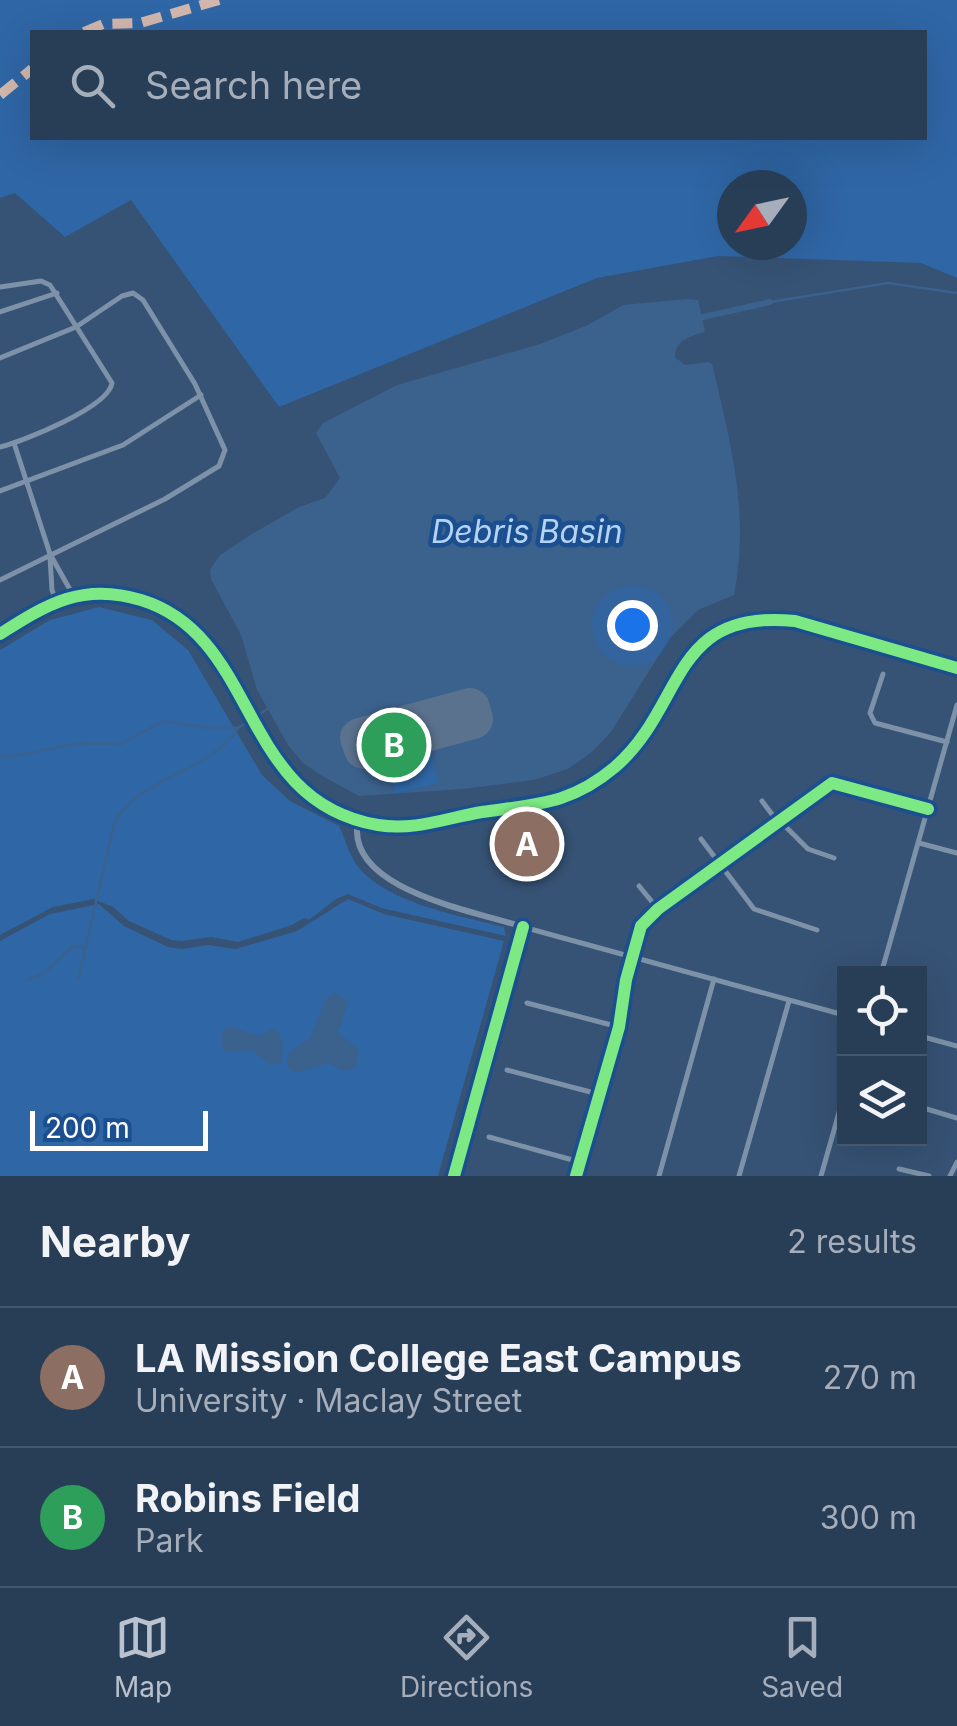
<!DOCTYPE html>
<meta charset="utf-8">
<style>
:root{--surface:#283e57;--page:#344961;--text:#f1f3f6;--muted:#a5aeba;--line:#44576d;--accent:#b9c2ce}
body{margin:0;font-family:Inter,sans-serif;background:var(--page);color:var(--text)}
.controls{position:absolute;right:30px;bottom:30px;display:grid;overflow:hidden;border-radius:0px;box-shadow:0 10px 40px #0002}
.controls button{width:90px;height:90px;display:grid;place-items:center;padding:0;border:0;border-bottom:2px solid var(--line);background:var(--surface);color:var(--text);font:50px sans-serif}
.compass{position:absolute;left:717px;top:170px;width:90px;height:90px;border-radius:50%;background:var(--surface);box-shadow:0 10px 40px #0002;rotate:237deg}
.scale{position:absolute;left:30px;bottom:25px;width:178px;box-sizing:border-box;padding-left:10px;border:5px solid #fff;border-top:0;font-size:28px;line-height:35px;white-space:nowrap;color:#fff;-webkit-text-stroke:8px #1b4f8f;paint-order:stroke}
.you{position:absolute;left:632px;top:625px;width:35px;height:35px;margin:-25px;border:8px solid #fff;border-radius:50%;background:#1a73e8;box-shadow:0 0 0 15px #1a73e833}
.badge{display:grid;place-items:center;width:65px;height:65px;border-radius:50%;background:var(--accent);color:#fff;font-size:32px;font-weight:700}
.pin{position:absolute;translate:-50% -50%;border:5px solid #fff;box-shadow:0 2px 10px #0006}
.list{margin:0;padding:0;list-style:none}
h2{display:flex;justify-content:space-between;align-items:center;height:130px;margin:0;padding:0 40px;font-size:42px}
h2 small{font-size:32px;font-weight:400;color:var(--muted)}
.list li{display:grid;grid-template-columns:65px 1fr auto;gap:30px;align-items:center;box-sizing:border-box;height:140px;padding:0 40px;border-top:2px solid var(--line)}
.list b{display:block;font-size:38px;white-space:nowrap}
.list p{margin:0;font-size:32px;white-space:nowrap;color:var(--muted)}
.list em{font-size:32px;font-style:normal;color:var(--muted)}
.icon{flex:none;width:55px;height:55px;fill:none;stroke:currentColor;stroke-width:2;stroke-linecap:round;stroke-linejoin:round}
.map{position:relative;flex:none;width:957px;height:1176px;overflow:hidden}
.search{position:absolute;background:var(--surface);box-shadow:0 10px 40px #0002;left:30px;right:30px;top:30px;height:110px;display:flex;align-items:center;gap:25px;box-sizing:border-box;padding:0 35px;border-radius:0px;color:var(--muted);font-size:38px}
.sheet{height:410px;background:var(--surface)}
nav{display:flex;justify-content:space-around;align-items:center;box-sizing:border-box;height:140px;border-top:2px solid var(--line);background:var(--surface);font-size:28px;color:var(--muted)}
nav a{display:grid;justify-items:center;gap:5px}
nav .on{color:var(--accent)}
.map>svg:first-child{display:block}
.green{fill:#2f66a5;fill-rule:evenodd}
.water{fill:#3b618d;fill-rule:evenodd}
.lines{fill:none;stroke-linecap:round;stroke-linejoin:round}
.stream{stroke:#3b618d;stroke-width:2.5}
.canal{stroke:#3b618d;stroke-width:6}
.runway{stroke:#5a728e;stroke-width:40}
.minor{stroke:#7d92a8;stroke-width:5}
.tertiary{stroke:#7d92a8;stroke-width:6}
.quiet{stroke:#d1b7ad;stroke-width:10;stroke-dasharray:20 10;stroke-linecap:butt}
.cycleway-casing{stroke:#1b4f8f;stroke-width:19}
.cycleway{stroke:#7ce984;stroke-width:12}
.labels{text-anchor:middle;stroke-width:9;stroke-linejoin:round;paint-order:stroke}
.water-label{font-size:32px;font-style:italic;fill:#b5d3f5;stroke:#1b4f8f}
</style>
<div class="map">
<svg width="957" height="1176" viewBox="0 0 957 1176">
<rect width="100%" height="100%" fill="#365274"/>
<!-- green -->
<g class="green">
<path d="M0,0H957V278L921,263L718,256L597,278L279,407L131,200L65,237L15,193L0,198ZM32,32H924V138H32ZM732,185H792V245H732Z"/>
<path d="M99,607L152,620L188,650L262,775L290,801L339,826C346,840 349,856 359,868C390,904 461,916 504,927L506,936L381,908L348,894L336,899L309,920L304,918L292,925L238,942L211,937L182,941L171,940L129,921L113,907L94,899L53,907L0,935V650L50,620Z"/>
<path d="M472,700L479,729L429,741L439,783L395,794L382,750L361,755L354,732Z"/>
<path d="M348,899L384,914L504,941L438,1176H0V941L50,914L99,904L124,926L168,947L182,949L208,945L236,949L297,931Z"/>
</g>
<!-- water -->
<g class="water">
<path d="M686,299L698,300L705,332C691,336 675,340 675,357L685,365L709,362L712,364C731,443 750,514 734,595L698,610L669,639L611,732L592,752L568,769L534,780L463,789L359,796L322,776L303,763L288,745L257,690L241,635L211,579L210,570L220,555L252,534L299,507L325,498L340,478L316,433L323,423L397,385L540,344L588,325L623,305ZM472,701L478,729L428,741L438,783L395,794L382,750L361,755L354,731Z"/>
<path d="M334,993L340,995L348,1004L338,1033L358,1048L356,1068L345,1071L327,1063L299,1072L290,1070L287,1064L288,1054L310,1038L325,1001Z"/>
<path d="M229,1026L259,1036L272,1028L278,1031L283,1046L282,1063L270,1065L253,1050L227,1052C219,1045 220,1032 229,1026Z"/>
</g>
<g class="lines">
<!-- stream -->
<g class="stream">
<path d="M770,302L888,283L957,293"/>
<path d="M0,756H16L79,743L121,744L163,721L211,728H238L269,708"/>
<path d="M27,980L43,974L72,947H83"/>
<path d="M78,980L114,824C137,777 207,774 237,730"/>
</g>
<!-- canal -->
<path class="canal" d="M694,319L770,302"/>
<!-- runway -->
<path class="runway" d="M470,708L473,719L364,749L360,738Z"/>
<!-- minor -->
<g class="minor">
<path d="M0,287L41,281L50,285L112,383C109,407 24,441 0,447"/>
<path d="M0,312L57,293"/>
<path d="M0,358L76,327L122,296L133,293L143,300L195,384L225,450L219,466L165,499L0,580"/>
<path d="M14,443L50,554L73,595"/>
<path d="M0,491L123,445L201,395"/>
<path d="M50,557L52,590L56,601"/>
<path d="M883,674L870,713L875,723L947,742"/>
<path d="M762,801L777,821"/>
<path d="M779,820L808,849L834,858"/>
<path d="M701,839L754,909L817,930"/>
<path d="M919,843L957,853"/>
<path d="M639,886L658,909"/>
<path d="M523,927L844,1015"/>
<path d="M881,974L957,705"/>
<path d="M527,1003L619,1027"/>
<path d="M920,1036L957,1046"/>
<path d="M507,1070L598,1094"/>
<path d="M920,1107L957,1118"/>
<path d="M489,1137L580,1162"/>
<path d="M899,1169L929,1176"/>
<path d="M576,1176L619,1027L626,980L641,926L658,909L832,783L928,809"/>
<path d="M659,1176L714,979"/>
<path d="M739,1176L789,1001"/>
<path d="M821,1176L844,1095"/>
<path d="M950,1176L957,1162"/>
</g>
<!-- tertiary -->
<g class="tertiary">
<path d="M0,634C47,604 83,582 141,600C261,637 237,801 378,825C415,831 446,818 482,812C536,804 570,805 615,767C686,706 669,608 795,621L957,668"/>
<path d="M358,821C344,890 476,911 523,927L454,1176"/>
</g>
<!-- quiet -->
<g class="quiet">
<path d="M84,32L103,24L140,23L219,0"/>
<path d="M0,95L32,69"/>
</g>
<defs>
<g id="cycleway">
<path d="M0,634C47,604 83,582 141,600C261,637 237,801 378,825C415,831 446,818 482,812C536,804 570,805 615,767C686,706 669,608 795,621L957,668"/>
<path d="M454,1176L523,927"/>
<path d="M576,1176L619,1027L626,980L641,926L658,909L832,783L928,809"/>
</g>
</defs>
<!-- cycleway casing -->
<use href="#cycleway" class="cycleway-casing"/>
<!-- cycleway -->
<use href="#cycleway" class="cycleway"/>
</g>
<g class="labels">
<!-- water labels -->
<g class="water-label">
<text x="527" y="543">Debris Basin</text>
</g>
</g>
</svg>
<div class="controls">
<button><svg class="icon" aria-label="locate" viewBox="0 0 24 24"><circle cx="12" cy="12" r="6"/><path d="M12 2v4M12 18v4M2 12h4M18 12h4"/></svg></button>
<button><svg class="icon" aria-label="layers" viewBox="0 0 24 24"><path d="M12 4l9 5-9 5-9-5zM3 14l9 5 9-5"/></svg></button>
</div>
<svg class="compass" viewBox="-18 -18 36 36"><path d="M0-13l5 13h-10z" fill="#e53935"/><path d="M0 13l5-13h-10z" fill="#a5aeba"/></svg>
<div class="scale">200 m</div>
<div class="you"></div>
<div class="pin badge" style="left:527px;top:844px;background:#8d6e63">A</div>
<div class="pin badge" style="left:394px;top:745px;background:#2e9e5b">B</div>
<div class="search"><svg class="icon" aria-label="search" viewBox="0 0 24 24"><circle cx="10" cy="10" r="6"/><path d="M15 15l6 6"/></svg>Search here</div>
</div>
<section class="sheet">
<h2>Nearby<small>2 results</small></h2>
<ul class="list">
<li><span class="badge" style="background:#8d6e63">A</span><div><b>LA Mission College East Campus</b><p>University · Maclay Street</p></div><em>270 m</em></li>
<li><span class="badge" style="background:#2e9e5b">B</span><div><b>Robins Field</b><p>Park</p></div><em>300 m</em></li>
</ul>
</section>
<nav>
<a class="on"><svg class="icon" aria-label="map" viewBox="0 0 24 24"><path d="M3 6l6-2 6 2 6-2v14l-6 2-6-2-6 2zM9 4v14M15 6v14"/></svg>Map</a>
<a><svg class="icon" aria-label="directions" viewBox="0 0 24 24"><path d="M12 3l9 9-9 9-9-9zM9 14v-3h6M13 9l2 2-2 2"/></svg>Directions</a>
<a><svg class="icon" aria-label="saved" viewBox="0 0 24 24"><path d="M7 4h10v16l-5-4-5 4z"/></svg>Saved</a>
</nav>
